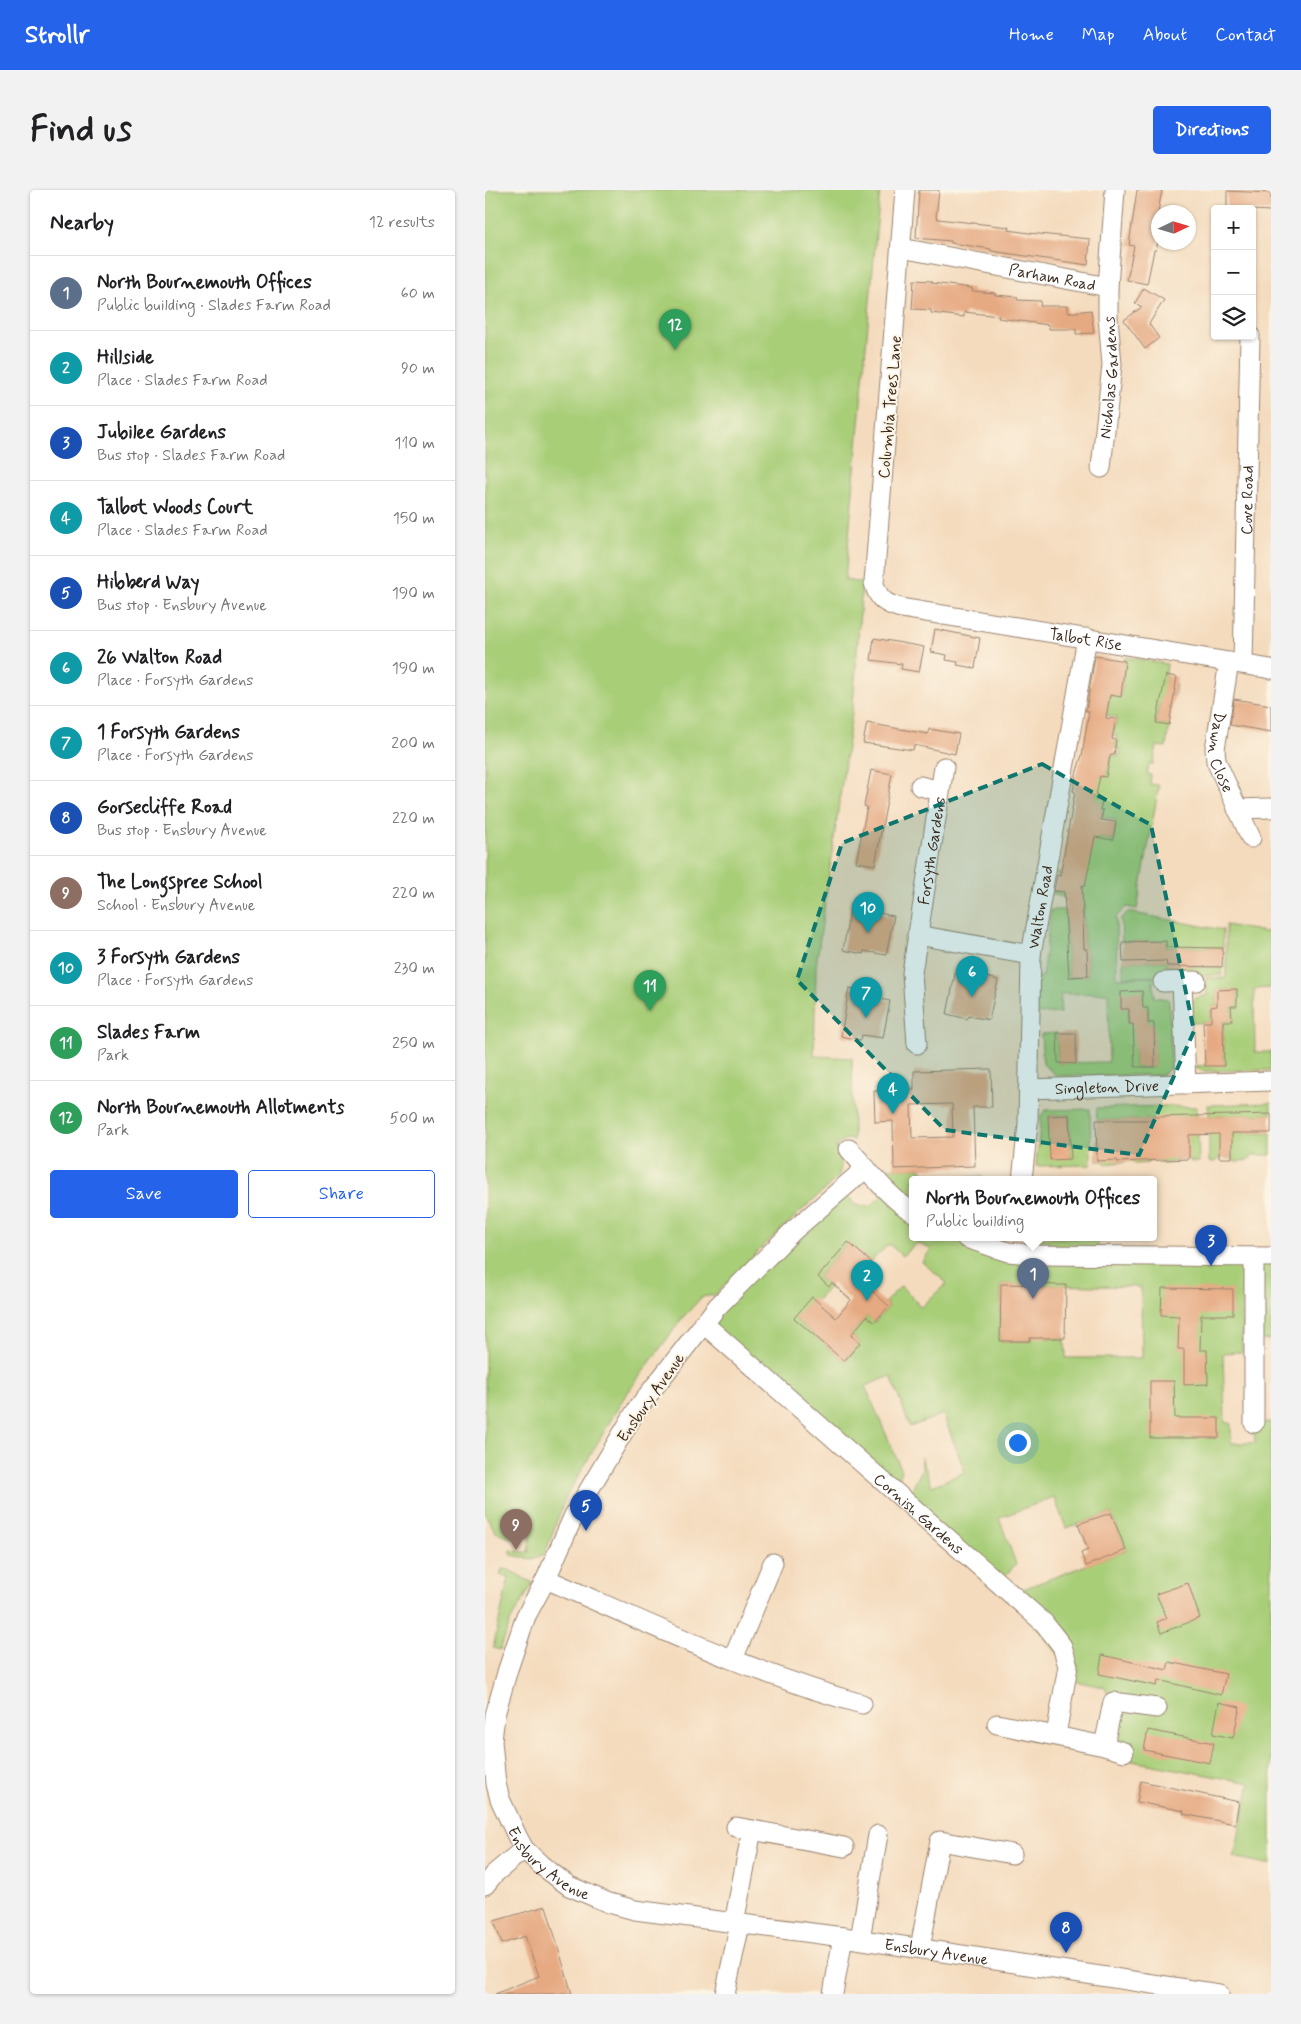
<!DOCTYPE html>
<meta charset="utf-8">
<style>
:root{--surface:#fff;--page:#f2f2f2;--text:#202124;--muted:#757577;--line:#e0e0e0;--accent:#2563eb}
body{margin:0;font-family:Mynerve,sans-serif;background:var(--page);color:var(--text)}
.controls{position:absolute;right:15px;top:15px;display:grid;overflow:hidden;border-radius:5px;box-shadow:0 1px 4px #0004}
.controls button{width:45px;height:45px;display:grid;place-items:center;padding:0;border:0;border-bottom:1px solid var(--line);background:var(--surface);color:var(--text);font:25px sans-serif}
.compass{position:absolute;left:666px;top:15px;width:45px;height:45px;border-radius:50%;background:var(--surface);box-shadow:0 1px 4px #0004;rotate:86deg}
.you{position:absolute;left:532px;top:1252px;width:18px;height:18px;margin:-12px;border:4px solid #fff;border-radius:50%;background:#1a73e8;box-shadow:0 0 0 8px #1a73e833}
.badge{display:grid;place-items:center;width:32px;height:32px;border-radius:50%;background:var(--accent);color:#fff;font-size:16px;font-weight:700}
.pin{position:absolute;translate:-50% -41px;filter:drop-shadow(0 1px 2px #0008)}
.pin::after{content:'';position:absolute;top:26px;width:18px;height:15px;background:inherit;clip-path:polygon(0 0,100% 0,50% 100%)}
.popup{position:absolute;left:424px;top:986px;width:248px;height:65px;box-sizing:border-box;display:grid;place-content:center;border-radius:5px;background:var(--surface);filter:drop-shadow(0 1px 4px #0005);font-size:16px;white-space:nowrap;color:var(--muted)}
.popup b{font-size:19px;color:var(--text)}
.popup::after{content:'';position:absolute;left:50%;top:100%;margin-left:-10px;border:10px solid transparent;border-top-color:var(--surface)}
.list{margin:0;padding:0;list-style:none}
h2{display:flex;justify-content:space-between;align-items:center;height:65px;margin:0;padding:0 20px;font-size:21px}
h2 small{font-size:16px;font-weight:400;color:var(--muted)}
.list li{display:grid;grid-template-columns:32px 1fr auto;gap:15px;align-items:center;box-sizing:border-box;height:75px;padding:0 20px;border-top:1px solid var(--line)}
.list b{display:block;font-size:19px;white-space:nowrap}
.list p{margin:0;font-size:16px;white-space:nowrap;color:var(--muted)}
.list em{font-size:16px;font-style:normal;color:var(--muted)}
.actions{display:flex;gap:10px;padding:15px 20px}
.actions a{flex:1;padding:11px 0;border:1px solid var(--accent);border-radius:5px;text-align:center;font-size:18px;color:var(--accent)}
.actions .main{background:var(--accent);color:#fff}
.icon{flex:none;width:28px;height:28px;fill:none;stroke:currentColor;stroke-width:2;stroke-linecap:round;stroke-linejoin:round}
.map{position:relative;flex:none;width:786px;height:1804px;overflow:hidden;border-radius:5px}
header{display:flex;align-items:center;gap:30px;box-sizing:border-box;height:70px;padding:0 25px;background:var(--accent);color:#fff}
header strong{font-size:24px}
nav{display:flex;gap:28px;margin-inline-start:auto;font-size:18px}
.intro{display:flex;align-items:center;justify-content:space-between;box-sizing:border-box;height:120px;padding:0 30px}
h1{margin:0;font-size:35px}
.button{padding:12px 22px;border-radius:5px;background:var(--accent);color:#fff;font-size:18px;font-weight:700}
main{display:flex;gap:30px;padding:0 30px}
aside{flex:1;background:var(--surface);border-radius:5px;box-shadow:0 1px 4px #0004}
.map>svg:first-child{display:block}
.green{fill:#a8ce78;stroke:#727c4b;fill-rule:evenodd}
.building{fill:#e6aa83;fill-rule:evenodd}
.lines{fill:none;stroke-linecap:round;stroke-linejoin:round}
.minor-casing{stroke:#98826e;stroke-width:21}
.minor{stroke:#fff;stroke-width:19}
.marked{fill:#0f766e;fill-opacity:0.2;stroke:#0f766e;stroke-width:4;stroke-dasharray:10 6;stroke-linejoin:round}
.labels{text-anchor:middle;stroke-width:4;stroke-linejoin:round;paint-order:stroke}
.street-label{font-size:16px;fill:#3b2a1e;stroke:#fcf5e5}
</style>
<header>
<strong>Strollr</strong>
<nav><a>Home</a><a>Map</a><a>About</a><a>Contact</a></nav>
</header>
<div class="intro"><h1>Find us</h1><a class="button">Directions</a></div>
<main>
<aside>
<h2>Nearby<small>12 results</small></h2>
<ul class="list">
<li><span class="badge" style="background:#5c6f8a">1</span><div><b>North Bournemouth Offices</b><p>Public building · Slades Farm Road</p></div><em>60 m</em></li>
<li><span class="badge" style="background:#0f9aa8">2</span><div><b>Hillside</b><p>Place · Slades Farm Road</p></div><em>90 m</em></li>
<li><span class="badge" style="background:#1a4fb4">3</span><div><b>Jubilee Gardens</b><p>Bus stop · Slades Farm Road</p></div><em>110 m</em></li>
<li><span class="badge" style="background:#0f9aa8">4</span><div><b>Talbot Woods Court</b><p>Place · Slades Farm Road</p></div><em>150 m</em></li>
<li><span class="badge" style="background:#1a4fb4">5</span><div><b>Hibberd Way</b><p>Bus stop · Ensbury Avenue</p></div><em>190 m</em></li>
<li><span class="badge" style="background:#0f9aa8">6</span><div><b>26 Walton Road</b><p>Place · Forsyth Gardens</p></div><em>190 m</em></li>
<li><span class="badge" style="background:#0f9aa8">7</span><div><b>1 Forsyth Gardens</b><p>Place · Forsyth Gardens</p></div><em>200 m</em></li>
<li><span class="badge" style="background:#1a4fb4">8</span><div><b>Gorsecliffe Road</b><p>Bus stop · Ensbury Avenue</p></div><em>220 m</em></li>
<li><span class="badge" style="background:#8d6e63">9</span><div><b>The Longspree School</b><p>School · Ensbury Avenue</p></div><em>220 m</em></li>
<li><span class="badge" style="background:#0f9aa8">10</span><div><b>3 Forsyth Gardens</b><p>Place · Forsyth Gardens</p></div><em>230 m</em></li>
<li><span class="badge" style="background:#2e9e5b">11</span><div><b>Slades Farm</b><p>Park</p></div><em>250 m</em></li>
<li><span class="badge" style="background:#2e9e5b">12</span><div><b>North Bournemouth Allotments</b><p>Park</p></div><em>500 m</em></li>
</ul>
<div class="actions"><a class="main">Save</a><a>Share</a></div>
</aside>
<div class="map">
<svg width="786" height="1804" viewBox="0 0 786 1804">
<rect width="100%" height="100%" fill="#fcf5e5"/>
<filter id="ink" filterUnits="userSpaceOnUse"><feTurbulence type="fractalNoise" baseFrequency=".02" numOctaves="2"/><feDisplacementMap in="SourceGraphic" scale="10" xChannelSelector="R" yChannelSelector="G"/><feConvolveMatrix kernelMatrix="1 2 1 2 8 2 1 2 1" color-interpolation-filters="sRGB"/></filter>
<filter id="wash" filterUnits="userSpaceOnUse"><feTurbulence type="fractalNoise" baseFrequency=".0096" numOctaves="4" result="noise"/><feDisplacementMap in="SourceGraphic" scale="20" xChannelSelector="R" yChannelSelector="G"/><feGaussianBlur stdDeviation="1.12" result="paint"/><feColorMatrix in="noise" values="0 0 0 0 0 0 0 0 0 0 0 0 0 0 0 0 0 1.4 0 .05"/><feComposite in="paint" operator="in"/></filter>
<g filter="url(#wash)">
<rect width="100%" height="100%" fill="#f4dbbe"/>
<!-- green -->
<g class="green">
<path d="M0,0H395L360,390L377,393L368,515L331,776L329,866L367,868L368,950L361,949L350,957C356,968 358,975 353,987L273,1061L230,1105L217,1107L198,1127L138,1209L80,1309L60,1364L47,1369L26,1365V1360L43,1363L47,1336L29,1332L27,1349L11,1342L0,1324Z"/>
<path d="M640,467L682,474L680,493L691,495L689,507L678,505L676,515H674L671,533L684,535L681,557L672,556L668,574H664L662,584L666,585L665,594L674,595L652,719L641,717L631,727V729L632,788L668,787L669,807L683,809L684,813L686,877L677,885L572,886L558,874L556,844L572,843L573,873L624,872L623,803L576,804L575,823L544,824V788L557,787L566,720H580L584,787L603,786L602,759H599L598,714H580L579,707L568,705V701L591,704L594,689L571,685V682L599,687L609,647L628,650L631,630L617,627L618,621L615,620L616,612L610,610L614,586L621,587L626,565L634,566L635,559L630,558L632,546L623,544L624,540L629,541L632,527L621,525L625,505L636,506ZM663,818V833L669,848V877H650L649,834L644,833V819Z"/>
<path d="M643,722L738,740V758L681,757V751L637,752L636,728Z"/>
<path d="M741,735L786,743V798L769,799L770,862H786V880L717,881L711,878L708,874L711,876L739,875L738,831H746V816L752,815V800H732V816L726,817V832L707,833V813L710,808L722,805L721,788H741Z"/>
<path d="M681,771L682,776L737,777V785L638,787V772Z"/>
<path d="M786,913V924L724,926L723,915Z"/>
<path d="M679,916L712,917V926L669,930H611L612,918Z"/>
<path d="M605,919L606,975L551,976L556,926L561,920ZM584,925L586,968L563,926Z"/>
<path d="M724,943H786V965H769L762,971L750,972L747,968H734L730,972H724Z"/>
<path d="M713,944L714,972H706L704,969H693L690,972L678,973L674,970H665L663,973L650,974L647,971L621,974L618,971H612V950Z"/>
<path d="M381,978H435L443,988L496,986L499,990H428V1048H500L495,1053L786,1067V1150L770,1149L769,1088H757V1162L738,1163L740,1233H746V1253H770L769,1233L786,1232V1675L749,1667L765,1593L647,1571L639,1562L619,1556L628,1512L619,1497L580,1489L583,1476L525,1404L641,1360L626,1323L581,1338L569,1307L514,1328L531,1374L513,1393L420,1311L437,1280L436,1266L447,1296L480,1282L458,1224L425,1237L406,1186L380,1196L417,1281L408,1300L218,1133L358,998L370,1015L385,1017L402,1000ZM363,1052L385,1072L404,1054L417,1066L432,1053L446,1059L437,1072L462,1093L436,1117L416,1096L400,1112L404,1116L390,1132L382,1126L366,1145L375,1153L359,1171L309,1128L331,1111L344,1097L333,1087ZM516,1094L656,1097L657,1168H581L580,1148H561L545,1123V1151H515Z"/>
<path d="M548,1048H613V1060L552,1059Z"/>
<path d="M17,1379L24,1380L48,1393L26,1430L15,1460L8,1458L24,1387L15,1385Z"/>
</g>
<g id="blocks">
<!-- building -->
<g class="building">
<path d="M434,0H454L451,27L453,29L524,37L523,40L544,43L605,49L603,75L506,61V59L466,53V51L431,48Z"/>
<path d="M652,0H677L670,38L674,39V48L671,60H669L662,94L642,90L649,56L644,55Z"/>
<path d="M742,1L786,3V21L742,19Z"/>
<path d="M429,90L447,91V93L487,98V101L510,103V105L533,107L532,110L556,111L555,116H582V123L606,120L609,143L591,144V139H564V135L513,128L514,126L479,122V127L446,123V120L427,119Z"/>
<path d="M659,98L679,110L664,134L674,148L660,159L639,130L657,117L650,113Z"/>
<path d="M450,439L495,448L490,478L472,475L473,472L461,470L462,465L446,462Z"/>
<path d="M389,448L439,457L434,482L416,479L417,474L386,470Z"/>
<path d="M610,466L640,471L636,507L625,505L621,528L631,529L627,549L631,550L629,565H626L625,567L621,587L615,586L610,610L617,611L615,620H618L616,630L631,632L628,650L610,647L600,696L597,695L599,759H602L603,786L584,787L579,702L569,701L572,685L575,686L590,602L588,601L591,584L597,565L604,521H601Z"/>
<path d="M681,485L692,487L684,535L671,533Z"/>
<path d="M749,509L786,515V542L745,535Z"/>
<path d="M382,533L443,544L444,539L474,544L470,564L429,555L428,560L378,553Z"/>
<path d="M386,580L407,584L390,675L371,672L382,617L379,616Z"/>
<path d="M366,714L388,719V722L409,726L401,765L379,761L378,764L358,760Z"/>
<path d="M681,751V757L738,758L737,777L682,776L681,771L638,772L637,752Z"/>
<path d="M471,779L513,790L504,830L484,826L482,829L462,824Z"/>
<path d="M364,798L386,802L385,807L405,811L398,848L377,845L376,850L356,846Z"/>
<path d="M752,799V816H746L747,831H738L739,876H720L718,832H726V817L732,816V800Z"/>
<path d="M657,801L658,818H663V833H669L670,877H650L648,834H644V819H636V802Z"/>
<path d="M572,843H591V874L573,873Z"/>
<path d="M506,879L507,917H488L490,976L409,979L408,931L390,932L389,901L429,900V881ZM467,914L468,947L427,948L426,915Z"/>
<path d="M786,924V943H747V968H734V944L704,945V969L632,972V970L612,971L611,930H669V927Z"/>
<path d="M584,925L586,969L565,970L563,926Z"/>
<path d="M363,1052L386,1072L372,1088L404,1116L389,1132L382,1126L366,1145L375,1153L359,1171L309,1128L327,1107L351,1128L366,1110L347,1093L344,1097L333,1087Z"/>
<path d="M516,1094L581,1095L580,1148H545V1151H515Z"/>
<path d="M677,1098L748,1099V1125H716L715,1160H722L723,1194L699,1195V1159H693L694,1126L676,1125Z"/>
<path d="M665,1191H689L690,1228H734V1248H665Z"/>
<path d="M626,1323L641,1360L601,1376L596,1363L603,1360L593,1334Z"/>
<path d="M703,1393L715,1428L676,1443L672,1432L682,1428L671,1404Z"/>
<path d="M617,1465L682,1480L684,1472L741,1484L736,1505L673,1490L672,1496L614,1484Z"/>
<path d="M734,1512L755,1517L748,1548L728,1544Z"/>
<path d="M663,1540L729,1553L725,1573L659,1560Z"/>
<path d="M656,1591L754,1612L750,1634L698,1624L699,1621L652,1612Z"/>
<path d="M61,1716L87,1804H10L54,1786L40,1746L17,1754L9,1731Z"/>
</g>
</g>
</g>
<g filter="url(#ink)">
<use href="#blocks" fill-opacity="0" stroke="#98826e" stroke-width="1"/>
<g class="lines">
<defs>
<g id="minor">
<path id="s1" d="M420,0L389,393C393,409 400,414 416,418L786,479"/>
<path id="s2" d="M416,58L623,97L630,0"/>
<path id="s3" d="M616,278L627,175L623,127V97"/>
<path id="s4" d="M744,472L730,559L731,571L766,648"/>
<path id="s5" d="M758,474L765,146"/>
<path d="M435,596L455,601"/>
<path d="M752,619L786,618"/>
<path d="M432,745L546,765"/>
<path d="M697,791L701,894"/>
<path d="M678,792L711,791"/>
<path id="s6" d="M432,854L427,783L459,577"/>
<path id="s7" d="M543,899L786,891"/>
<path d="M364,959C381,978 407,1011 428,1022"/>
<path id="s8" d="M381,978L308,1041L232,1117L152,1219L89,1325L61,1389L41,1426L23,1479L10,1525L7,1551L11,1594L15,1609L32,1646L39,1659L56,1675L84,1696L124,1713L150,1720L358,1747L734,1804"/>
<path id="s9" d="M537,990L543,934L546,765L602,448"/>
<path d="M481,1048L523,1062L554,1065L786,1067"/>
<path d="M769,1067V1233"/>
<path id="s10" d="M218,1133L559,1433L577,1456L583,1476L571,1545"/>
<path d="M61,1389C165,1434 268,1484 377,1514"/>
<path d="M248,1469L288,1373"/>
<path d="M512,1534L619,1556L628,1512L672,1518"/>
<path d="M619,1556L639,1562"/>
<path d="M251,1637L359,1657"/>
<path d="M0,1695L9,1684L39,1659"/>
<path d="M249,1733L267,1640"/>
<path d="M375,1749L393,1645"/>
<path d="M435,1758L455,1651L527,1664"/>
<path d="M240,1804L255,1734"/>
<path d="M348,1804L358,1747"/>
</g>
</defs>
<!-- minor casing -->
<use href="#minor" class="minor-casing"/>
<!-- minor -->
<use href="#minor" class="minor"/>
</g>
</g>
<!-- marked area -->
<path class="marked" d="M557,574L666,635L709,841L654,965L460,940L312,790L357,653Z"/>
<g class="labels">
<!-- street labels -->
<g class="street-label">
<text dy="6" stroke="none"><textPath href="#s2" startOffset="154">Parham Road</textPath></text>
<text dy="6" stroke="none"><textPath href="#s3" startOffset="91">Nicholas Gardens</textPath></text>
<text transform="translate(404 217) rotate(-85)" y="6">Columbia Trees Lane</text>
<text dy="6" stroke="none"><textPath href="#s5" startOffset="164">Cove Road</textPath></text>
<text dy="6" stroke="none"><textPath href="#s1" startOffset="621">Talbot Rise</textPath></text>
<text dy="6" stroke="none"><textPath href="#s4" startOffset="92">Dawn Close</textPath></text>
<text dy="6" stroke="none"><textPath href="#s6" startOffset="195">Forsyth Gardens</textPath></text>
<text dy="6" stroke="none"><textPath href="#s9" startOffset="274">Walton Road</textPath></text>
<text dy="6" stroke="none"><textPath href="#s7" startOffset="79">Singleton Drive</textPath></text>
<text transform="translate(165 1207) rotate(-55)" y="6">Ensbury Avenue</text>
<text dy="6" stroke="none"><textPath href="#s10" startOffset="288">Cornish Gardens</textPath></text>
<text dy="6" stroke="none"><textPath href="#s8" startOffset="841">Ensbury Avenue</textPath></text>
<text dy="6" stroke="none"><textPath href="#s8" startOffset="1246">Ensbury Avenue</textPath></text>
</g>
</g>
</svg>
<div class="controls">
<button>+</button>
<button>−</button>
<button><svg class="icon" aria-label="layers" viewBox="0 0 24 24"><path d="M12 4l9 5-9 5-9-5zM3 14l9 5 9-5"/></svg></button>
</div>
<svg class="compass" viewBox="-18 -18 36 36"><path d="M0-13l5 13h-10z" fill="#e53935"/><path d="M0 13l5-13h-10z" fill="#757577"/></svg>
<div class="you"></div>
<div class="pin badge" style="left:548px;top:1109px;background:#5c6f8a">1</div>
<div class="popup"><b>North Bournemouth Offices</b>Public building</div>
<div class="pin badge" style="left:382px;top:1111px;background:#0f9aa8">2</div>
<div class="pin badge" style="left:726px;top:1076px;background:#1a4fb4">3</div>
<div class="pin badge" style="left:408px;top:924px;background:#0f9aa8">4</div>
<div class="pin badge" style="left:101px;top:1341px;background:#1a4fb4">5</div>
<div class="pin badge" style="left:487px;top:807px;background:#0f9aa8">6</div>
<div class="pin badge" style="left:381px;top:828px;background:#0f9aa8">7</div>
<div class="pin badge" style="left:581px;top:1763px;background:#1a4fb4">8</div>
<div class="pin badge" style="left:31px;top:1360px;background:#8d6e63">9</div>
<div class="pin badge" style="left:383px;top:743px;background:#0f9aa8">10</div>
<div class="pin badge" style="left:165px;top:821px;background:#2e9e5b">11</div>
<div class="pin badge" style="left:190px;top:160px;background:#2e9e5b">12</div>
</div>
</main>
